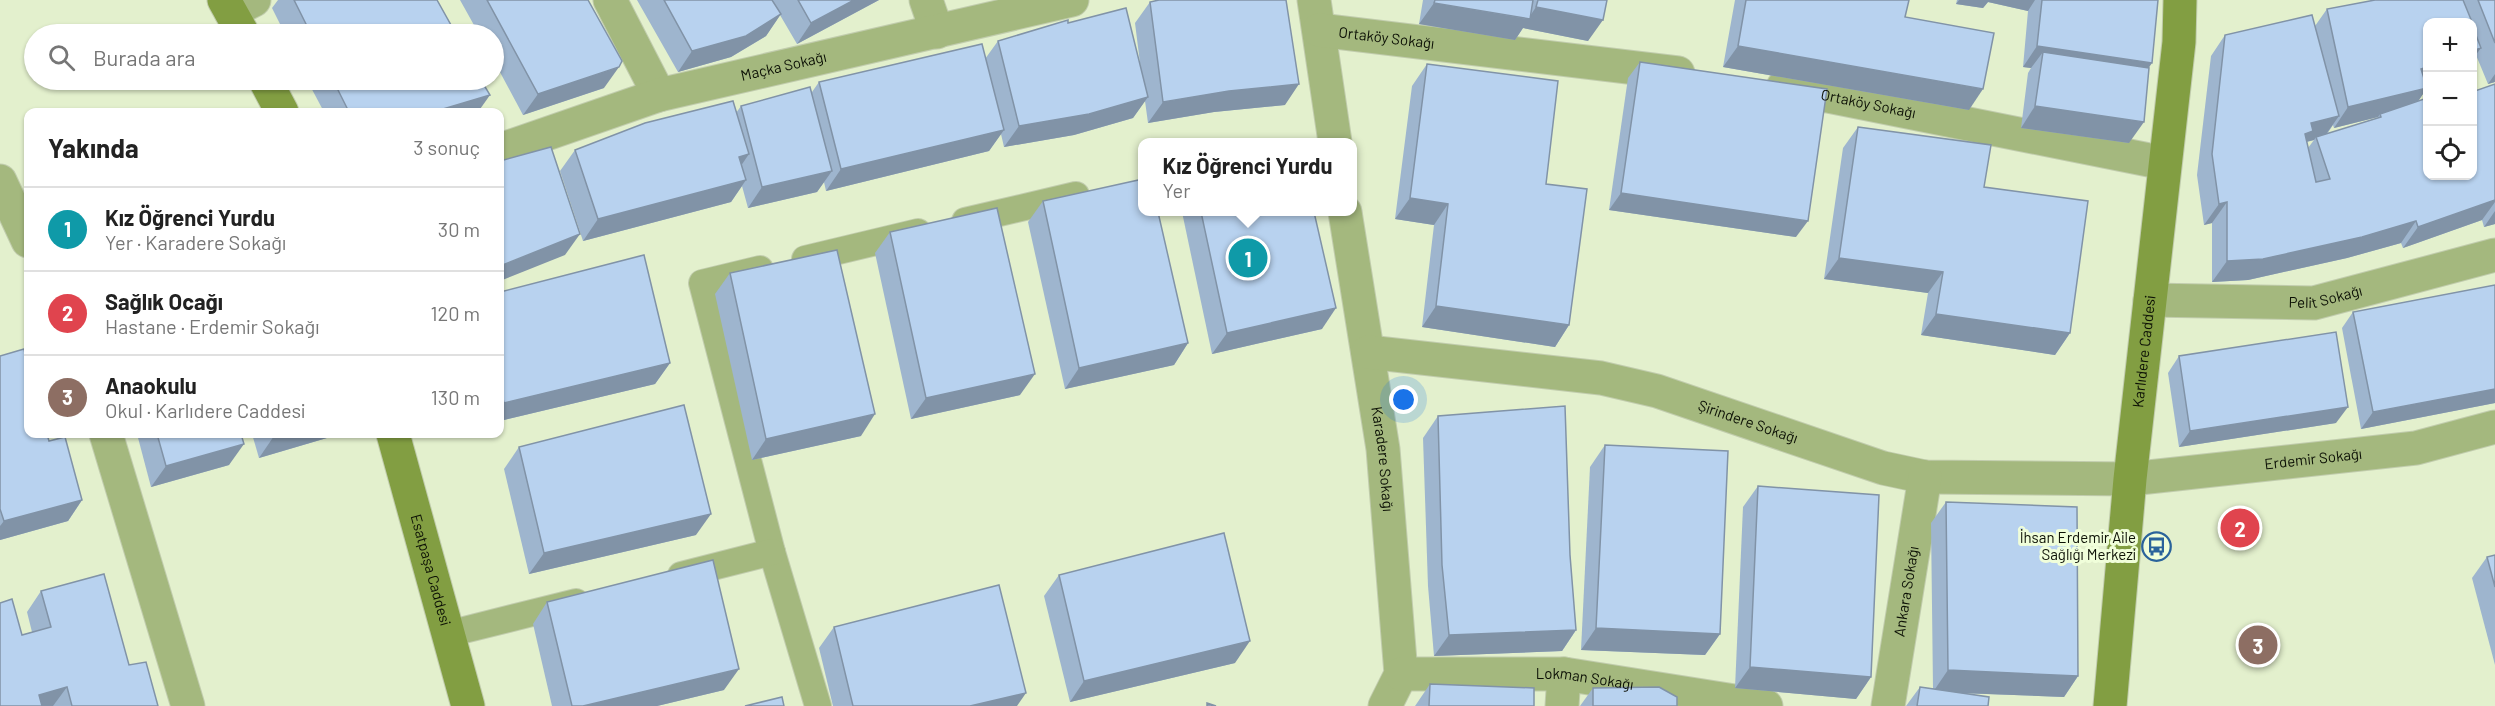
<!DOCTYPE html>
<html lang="tr">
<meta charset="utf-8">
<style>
:root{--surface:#fff;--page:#f2f2f2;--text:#222;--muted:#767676;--line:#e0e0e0;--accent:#2a639b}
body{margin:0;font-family:Barlow,sans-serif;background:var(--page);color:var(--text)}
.controls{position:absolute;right:18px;top:18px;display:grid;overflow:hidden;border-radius:12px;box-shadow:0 2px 4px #0004}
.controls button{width:54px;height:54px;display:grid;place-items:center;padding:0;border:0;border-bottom:2px solid var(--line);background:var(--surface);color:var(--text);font:30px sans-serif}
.you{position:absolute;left:1404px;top:400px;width:21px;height:21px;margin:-15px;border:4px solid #fff;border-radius:50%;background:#1a73e8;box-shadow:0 0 0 9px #1a73e833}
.badge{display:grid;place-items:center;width:39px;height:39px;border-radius:50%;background:var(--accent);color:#fff;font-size:20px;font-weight:700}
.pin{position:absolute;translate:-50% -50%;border:3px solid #fff;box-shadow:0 2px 6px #0006}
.popup{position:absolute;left:1138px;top:138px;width:219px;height:78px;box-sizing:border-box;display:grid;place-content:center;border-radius:12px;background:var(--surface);filter:drop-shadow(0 2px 4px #0005);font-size:20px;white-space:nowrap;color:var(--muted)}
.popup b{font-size:22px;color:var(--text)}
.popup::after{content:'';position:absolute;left:50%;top:100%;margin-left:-12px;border:12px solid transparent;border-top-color:var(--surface)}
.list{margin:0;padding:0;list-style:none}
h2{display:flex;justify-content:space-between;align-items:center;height:78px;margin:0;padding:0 24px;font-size:26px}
h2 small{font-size:20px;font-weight:400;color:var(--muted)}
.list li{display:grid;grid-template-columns:39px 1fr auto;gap:18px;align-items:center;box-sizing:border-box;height:84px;padding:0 24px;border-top:2px solid var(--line)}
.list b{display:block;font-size:22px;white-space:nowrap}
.list p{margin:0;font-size:20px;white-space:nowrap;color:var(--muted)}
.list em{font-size:20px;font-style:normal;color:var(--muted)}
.icon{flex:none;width:33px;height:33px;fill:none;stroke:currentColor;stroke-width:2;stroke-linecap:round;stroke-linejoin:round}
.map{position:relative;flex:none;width:2495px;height:706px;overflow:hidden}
.search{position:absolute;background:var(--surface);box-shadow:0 2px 4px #0004;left:24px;top:24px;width:480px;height:66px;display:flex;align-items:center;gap:15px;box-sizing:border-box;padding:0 21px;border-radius:33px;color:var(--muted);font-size:22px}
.panel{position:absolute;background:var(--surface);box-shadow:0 2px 4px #0004;left:24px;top:108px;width:480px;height:330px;border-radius:12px}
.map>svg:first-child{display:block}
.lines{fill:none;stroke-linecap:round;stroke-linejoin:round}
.lane-casing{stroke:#c1ccad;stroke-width:28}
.street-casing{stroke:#c1ccad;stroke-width:35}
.secondary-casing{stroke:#c1ccad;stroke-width:35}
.lane{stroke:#a4b87e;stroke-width:26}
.street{stroke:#a4b87e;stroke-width:33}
.secondary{stroke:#829e42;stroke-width:33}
.wall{fill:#9eb5ce;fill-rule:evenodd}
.shaded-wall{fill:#8193a7}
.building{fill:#b8d2ef;stroke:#8193a7;stroke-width:1.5}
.labels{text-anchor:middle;stroke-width:6;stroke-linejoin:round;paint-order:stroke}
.street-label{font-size:15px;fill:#0c1005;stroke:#f0feda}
.poi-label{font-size:15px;fill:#0c1005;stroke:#f0feda;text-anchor:end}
</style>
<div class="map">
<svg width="2495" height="706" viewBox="0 0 2495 706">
<rect width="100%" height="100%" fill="#e3f0cd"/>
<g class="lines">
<defs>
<g id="lane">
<path d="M965,221L1076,195"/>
<path d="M805,259L918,232"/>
<path d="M760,269L702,283L772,552L818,706"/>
<path d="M681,575L772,552"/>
<path d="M448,634L576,602"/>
</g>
<g id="street">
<path d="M610,0L659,95"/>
<path d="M926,0L937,32"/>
<path d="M1314,0L1335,142"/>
<path d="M231,12L254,0"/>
<path id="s1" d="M1319,30L1678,73"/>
<path id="s2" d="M1783,87L2164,163"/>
<path id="s3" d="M500,150L659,95L1072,0"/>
<path d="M0,181L28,241"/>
<path id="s4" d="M1345,212L1383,449L1401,674L1385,706"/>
<path id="s5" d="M2150,300L2314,303L2495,255"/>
<path id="s6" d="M1368,352L1601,378L1657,391L1883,468L1925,477L2130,479L2416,448L2495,427"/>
<path d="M106,434L188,706"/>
<path id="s7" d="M1401,674H1564L1766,706"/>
<path d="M1562,706L1564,674"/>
<path id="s8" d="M1888,706L1925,477"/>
</g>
<g id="secondary">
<path d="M224,0L243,34"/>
<path d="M265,80L282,112"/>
<path id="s9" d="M393,434L468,706"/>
<path id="s10" d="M2110,706L2130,479L2179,42L2180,0"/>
</g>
</defs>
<!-- lane casing -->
<use href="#lane" class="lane-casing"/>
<!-- street casing -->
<use href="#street" class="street-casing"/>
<!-- secondary casing -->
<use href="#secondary" class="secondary-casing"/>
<!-- lane -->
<use href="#lane" class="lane"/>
<!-- street -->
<use href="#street" class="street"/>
<!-- secondary -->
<use href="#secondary" class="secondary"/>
</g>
<!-- wall -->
<g class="wall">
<path d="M278,0H437L456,34H285L272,8Z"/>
<path d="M460,0H588L604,88L523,115L494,61V34H479Z"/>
<path d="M637,0H879L797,44L780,15L766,36L731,57L678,72Z"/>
<path d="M1423,0H1607L1588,41L1523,28L1515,40L1419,24Z"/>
<path d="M1735,0H1909L1905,17L1969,110L1723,67Z"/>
<path d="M1957,0H2158L2149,68L2129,143L2021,128L2028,73L2031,68L2023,67L2028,11L1988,2L1983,8L1956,4Z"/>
<path d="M2375,0H2495V82L2488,84L2476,55L2472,60V22H2427V83H2426L2427,88L2418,101L2427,176L2495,84V224L2484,227L2482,220L2403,248L2401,243L2347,258L2248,280L2212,282V223L2204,225L2197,175L2211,56L2225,35L2315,26L2327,9ZM2378,117L2377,119L2327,134L2333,125L2334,128ZM2314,140L2308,148L2307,142Z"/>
<path d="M1150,2L1285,105L1214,112L1148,123L1145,101L1133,118L1074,135L1004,147L1001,134L989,151L826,191L824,182L817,192L748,208L742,186L731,202L583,241L560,171L575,150L736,113L741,106L812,92L819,82L985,59L998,41L1068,23L1141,71L1135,23Z"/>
<path d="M1640,62L1796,237L1609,210L1628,78Z"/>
<path d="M1427,64L1546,184L1569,325L1555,347L1422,327L1434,225L1395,219L1412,86Z"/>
<path d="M307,80H481L478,112H324Z"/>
<path d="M1858,127L1984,187L2070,333L2055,355L1921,335L1928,293L1824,279L1843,148Z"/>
<path d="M1043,201L1188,343L1174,365L1065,389L1028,222Z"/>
<path d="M1182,212H1314L1322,329L1212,354Z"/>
<path d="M890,232L1020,395L911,419L875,253Z"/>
<path d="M730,273L861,436L752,460L715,294Z"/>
<path d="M2495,285V403L2361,429L2342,328L2353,312Z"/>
<path d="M500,292L670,363L655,384L500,421Z"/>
<path d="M0,356L82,500L68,521L0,540Z"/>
<path d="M2179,356L2336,423L2179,447L2168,373Z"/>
<path d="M1438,416L1570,555L1576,630L1562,651L1434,656L1428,586L1423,438Z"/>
<path d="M137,434H241L229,465L151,487Z"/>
<path d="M252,434H338L337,435L259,458Z"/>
<path d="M1605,445L1720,634L1705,655L1581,650L1590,467Z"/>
<path d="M519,447L696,535L529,574L504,469Z"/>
<path d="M1758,486L1871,677L1856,699L1735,688L1743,507Z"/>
<path d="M1946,502L2078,676L2064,697L1959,693L1988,706H1906L1920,687L1933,689L1931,523Z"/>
<path d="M2495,555V665L2472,578L2487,557Z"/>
<path d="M1059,575L1235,663L1070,702L1044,596Z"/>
<path d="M41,591L129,665L158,706H0L22,635L32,632L27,612Z"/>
<path d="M547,602L724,690L657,706H552L533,624Z"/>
<path d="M834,627L1017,706H833L819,648Z"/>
<path d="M1430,684L1534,706H1415Z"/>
<path d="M1593,688L1677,706H1580Z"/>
</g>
<!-- shaded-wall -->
<g class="shaded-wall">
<path d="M854,0H879L797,44L811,23Z"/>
<path d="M1959,0H2035L2028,11L1988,2L1983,8L1956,4Z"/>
<path d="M1434,3L1528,19L1536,7L1603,20L1588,41L1523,28L1515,40L1419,24Z"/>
<path d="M781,14L766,36L731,57L678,72L692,51Z"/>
<path d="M1738,46L1983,89L1969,110L1723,67Z"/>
<path d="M2037,46L2152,63L2137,85L2043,52L2031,68L2023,67Z"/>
<path d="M2481,48L2472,60V51Z"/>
<path d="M619,67L604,88L523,115L538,94Z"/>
<path d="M2427,67V83L2406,90L2421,69Z"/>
<path d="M2495,74V82L2488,84Z"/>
<path d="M1299,84L1285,105L1214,112L1148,123L1163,102L1229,91Z"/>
<path d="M2427,88L2413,109L2380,114L2378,117L2334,128L2348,107Z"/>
<path d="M490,95L478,112H433Z"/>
<path d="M1148,97L1133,118L1074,135L1004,147L1019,126Z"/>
<path d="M2035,106L2144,122L2129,143L2021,128Z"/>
<path d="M2339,116L2324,137H2316L2314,140L2305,142L2290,155L2311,123Z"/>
<path d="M1004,130L989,151L826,191L841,169Z"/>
<path d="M749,154L734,176L739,157Z"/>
<path d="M832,171L817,192L748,208L762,187Z"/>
<path d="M746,180L731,202L583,241L598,219Z"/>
<path d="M1621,193L1808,221L1796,237L1609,210Z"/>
<path d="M1410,198L1448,204L1434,225L1395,219Z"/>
<path d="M2495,200V202L2482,220L2403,248L2418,227Z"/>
<path d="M2227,202L2212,223L2204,225L2219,204Z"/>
<path d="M2495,211V224L2484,227Z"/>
<path d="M2416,221L2401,243L2347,258L2248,280L2212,282L2227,261Z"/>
<path d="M580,234L565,255L500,281V266Z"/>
<path d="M1839,258L1943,272L1928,293L1824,279Z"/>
<path d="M1436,306L1569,325L1555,347L1422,327Z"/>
<path d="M1336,308L1322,329L1212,354L1227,333Z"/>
<path d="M1936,314L2070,333L2055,355L1921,335Z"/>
<path d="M1188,343L1174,365L1065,389L1079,368Z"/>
<path d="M670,363L655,384L500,421V409L504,403Z"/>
<path d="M1035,374L1020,395L911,419L926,398Z"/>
<path d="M2495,389V403L2361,429L2373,412Z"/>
<path d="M2348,407L2336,423L2179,447L2190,431Z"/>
<path d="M875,414L861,436L752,460L766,439Z"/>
<path d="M284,434H338L337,435L259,458L274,436Z"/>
<path d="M244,444L229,465L151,487L166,466Z"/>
<path d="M82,500L68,521L0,540V526L4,521Z"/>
<path d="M711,514L696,535L529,574L544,553Z"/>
<path d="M1596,628L1720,634L1705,655L1581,650Z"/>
<path d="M1576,630L1562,651L1434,656L1449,635Z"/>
<path d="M1250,641L1235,663L1070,702L1084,681Z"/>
<path d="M1750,667L1871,677L1856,699L1735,688Z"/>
<path d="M739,669L724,690L657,706H583Z"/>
<path d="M1948,670L2078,676L2064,697L1933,692Z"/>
<path d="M67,687L53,706H31L39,695Z"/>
<path d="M1026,693L1017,706H970Z"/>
</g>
<!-- building -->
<g class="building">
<path d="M294,0H437L456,34H311Z"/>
<path d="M487,0H588L622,61L619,67L538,94Z"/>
<path d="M664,0H772L781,14L746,36L692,51Z"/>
<path d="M798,0H854L811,23Z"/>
<path d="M1159,0H1286L1299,84L1229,91L1163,102L1150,2Z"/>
<path d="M1435,0H1533L1530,19L1434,3Z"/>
<path d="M1538,0H1607L1603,20L1536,7Z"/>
<path d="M1746,0H1909L1905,17L1994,33L1983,89L1738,46Z"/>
<path d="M2042,0H2158L2152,63L2037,46Z"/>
<path d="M2375,0H2463L2472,22H2427V67L2421,69L2427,88L2348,107L2327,9Z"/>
<path d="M2478,0H2495V43Z"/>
<path d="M1126,8L1148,97L1089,114L1019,126L998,41L1068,20V23Z"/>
<path d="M2312,15L2339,116L2311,123L2313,131L2305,134L2316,182L2330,179L2316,137L2381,117L2380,114L2427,98V176H2472V92L2495,84V200L2418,227L2416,221L2362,237L2263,259L2227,261V202L2219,204L2212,154L2225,35Z"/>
<path d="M2472,25L2481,48L2472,51Z"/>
<path d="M982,44L1004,130L841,169L819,82Z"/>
<path d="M2043,52L2149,68L2144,122L2035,106Z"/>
<path d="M1640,62L1827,89L1808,221L1621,193Z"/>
<path d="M1427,64L1558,81L1546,184L1587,189L1569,325L1436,306L1448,204L1410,198Z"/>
<path d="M333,80H481L490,95L433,112H349Z"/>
<path d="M810,87L832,171L762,187L741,106Z"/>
<path d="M733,101L749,154L739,157L746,180L598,219L575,150L645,123Z"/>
<path d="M1858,127L1991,145L1984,187L2088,201L2070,333L1936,314L1943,272L1839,258Z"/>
<path d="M551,147L580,234L500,266V161Z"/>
<path d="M1143,179V212H1158L1188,343L1079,368L1043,201Z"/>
<path d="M997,208L1035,374L926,398L890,232Z"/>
<path d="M1201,212H1314L1336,308L1227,333Z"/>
<path d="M837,250L875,414L766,439L730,273Z"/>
<path d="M644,255L670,363L504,403L500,386V292Z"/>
<path d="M2495,285V389L2373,412L2353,312Z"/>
<path d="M2336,332L2348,407L2190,431L2179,356Z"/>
<path d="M24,349L28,366V434H47L49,441L65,437L82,500L4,521L0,509V356Z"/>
<path d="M684,405L711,514L544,553L519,447Z"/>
<path d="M1565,406L1570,555L1576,630L1449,635L1442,565L1438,416Z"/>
<path d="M157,434H241L244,444L166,466Z"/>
<path d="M273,434H284L274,436Z"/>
<path d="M1605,445L1728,451L1720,634L1596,628Z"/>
<path d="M1758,486L1879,495L1871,677L1750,667Z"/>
<path d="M1946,502L2077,507L2078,676L1948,670Z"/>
<path d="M1224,533L1250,641L1084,681L1059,575Z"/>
<path d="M2495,555V587L2487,557Z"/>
<path d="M713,560L739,669L583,706H572L547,602Z"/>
<path d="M104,574L129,665L146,662L158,706H72L67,687L39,695L42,706H0V603L12,599L22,635L51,627L41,591Z"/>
<path d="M999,585L1026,693L970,706H853L834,627Z"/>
<path d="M1430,684L1534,688V706H1429Z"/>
<path d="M1659,687L1677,697V706H1593V688Z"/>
<path d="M1920,687L1989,697L1988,706H1917Z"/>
<path d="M782,697L784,706H745Z"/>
<path d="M1207,703L1216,706H1207Z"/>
</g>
<!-- icons -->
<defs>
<symbol id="bus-ring" viewBox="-11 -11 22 22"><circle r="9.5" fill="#f0feda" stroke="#2a639b" stroke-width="1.5"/><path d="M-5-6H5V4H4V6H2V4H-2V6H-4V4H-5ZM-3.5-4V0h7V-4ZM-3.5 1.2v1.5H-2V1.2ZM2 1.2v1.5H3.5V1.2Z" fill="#2a639b"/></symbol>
</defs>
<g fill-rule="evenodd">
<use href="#bus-ring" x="2140" y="530" width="33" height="33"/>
</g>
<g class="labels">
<!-- street labels -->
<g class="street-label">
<text dy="5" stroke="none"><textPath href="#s1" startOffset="68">Ortaköy Sokağı</textPath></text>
<text dy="5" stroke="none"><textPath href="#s3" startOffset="296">Maçka Sokağı</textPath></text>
<text dy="5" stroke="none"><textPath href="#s2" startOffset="87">Ortaköy Sokağı</textPath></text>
<text dy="5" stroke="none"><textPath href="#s5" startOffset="176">Pelit Sokağı</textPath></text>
<text dy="5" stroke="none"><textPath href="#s10" startOffset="356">Karlıdere Caddesi</textPath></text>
<text dy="5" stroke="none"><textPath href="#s6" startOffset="388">Şirindere Sokağı</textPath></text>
<text dy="5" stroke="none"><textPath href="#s6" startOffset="963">Erdemir Sokağı</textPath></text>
<text dy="5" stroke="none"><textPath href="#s4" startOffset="250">Karadere Sokağı</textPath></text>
<text dy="5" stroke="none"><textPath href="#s9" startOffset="141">Esatpaşa Caddesi</textPath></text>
<text dy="5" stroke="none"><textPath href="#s8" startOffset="116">Ankara Sokağı</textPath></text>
<text dy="5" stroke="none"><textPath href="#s7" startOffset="184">Lokman Sokağı</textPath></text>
</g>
<!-- poi labels -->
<g class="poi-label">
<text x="2136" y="543">İhsan Erdemir Aile<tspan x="2136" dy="17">Sağlığı Merkezi</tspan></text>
</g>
</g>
</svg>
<div class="controls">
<button>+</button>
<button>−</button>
<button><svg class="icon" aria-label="locate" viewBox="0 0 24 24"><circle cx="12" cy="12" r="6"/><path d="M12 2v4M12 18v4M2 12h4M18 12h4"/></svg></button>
</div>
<div class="you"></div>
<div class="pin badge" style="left:1248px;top:258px;background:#0f9aa8">1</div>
<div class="popup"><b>Kız Öğrenci Yurdu</b>Yer</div>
<div class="pin badge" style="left:2240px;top:528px;background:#e0444e">2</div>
<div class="pin badge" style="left:2258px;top:645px;background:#8d6e63">3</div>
<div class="search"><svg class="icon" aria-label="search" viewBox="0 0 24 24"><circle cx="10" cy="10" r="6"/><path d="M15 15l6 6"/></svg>Burada ara</div>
<section class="panel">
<h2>Yakında<small>3 sonuç</small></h2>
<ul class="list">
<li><span class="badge" style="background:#0f9aa8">1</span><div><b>Kız Öğrenci Yurdu</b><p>Yer · Karadere Sokağı</p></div><em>30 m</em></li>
<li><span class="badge" style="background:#e0444e">2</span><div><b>Sağlık Ocağı</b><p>Hastane · Erdemir Sokağı</p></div><em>120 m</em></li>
<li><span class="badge" style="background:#8d6e63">3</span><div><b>Anaokulu</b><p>Okul · Karlıdere Caddesi</p></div><em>130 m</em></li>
</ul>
</section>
</div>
